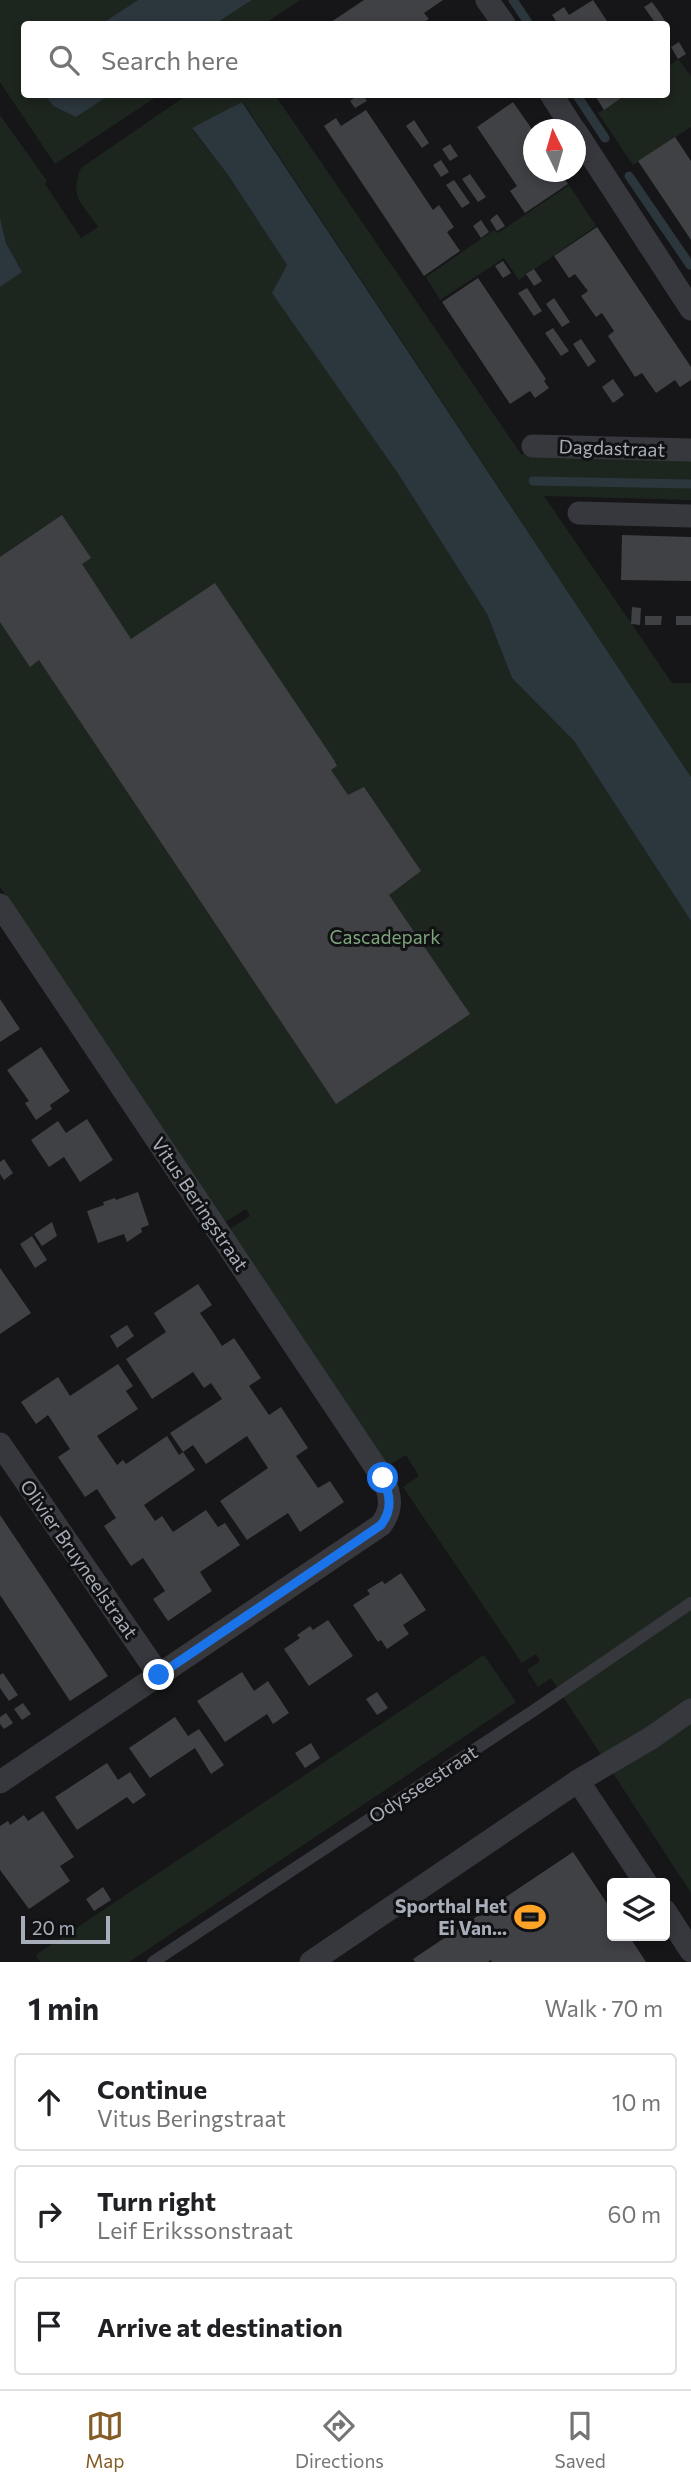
<!DOCTYPE html>
<meta charset="utf-8">
<style>
:root{--surface:#fff;--page:#f6f6f6;--text:#202124;--muted:#757577;--line:#e0e0e0;--accent:#845c25}
body{margin:0;font-family:Commissioner,sans-serif;background:var(--page);color:var(--text)}
.controls{position:absolute;right:21px;bottom:21px;display:grid;overflow:hidden;border-radius:7px;box-shadow:0 4px 10px #0003}
.controls button{width:63px;height:63px;display:grid;place-items:center;padding:0;border:0;border-bottom:2px solid var(--line);background:var(--surface);color:var(--text);font:35px sans-serif}
.compass{position:absolute;left:523px;top:119px;width:63px;height:63px;border-radius:50%;background:var(--surface);box-shadow:0 4px 10px #0003;rotate:355deg}
.scale{position:absolute;left:21px;bottom:18px;width:89px;box-sizing:border-box;padding-left:7px;border:4px solid #a7aeb9;border-top:0;font-size:19px;line-height:24px;white-space:nowrap;color:#a7aeb9;-webkit-text-stroke:5px #111113;paint-order:stroke}
.stop{position:absolute;width:21px;height:21px;margin:-16px;border:5px solid #1a73e8;border-radius:50%;background:#fff}
.stop.end{background:#1a73e8;border-color:#fff;box-shadow:0 2px 7px #0008}
.list{margin:0;padding:0;list-style:none}
h2{display:flex;justify-content:space-between;align-items:center;height:91px;margin:0;padding:0 28px;font-size:30px}
h2 small{font-size:23px;font-weight:400;color:var(--muted)}
.list li{display:grid;grid-template-columns:46px 1fr auto;gap:21px;align-items:center;box-sizing:border-box;height:98px;margin:0 14px 14px;padding:0 14px;border:2px solid var(--line);border-radius:7px}
.list b{display:block;font-size:26px;white-space:nowrap}
.list p{margin:0;font-size:23px;white-space:nowrap;color:var(--muted)}
.list em{font-size:23px;font-style:normal;color:var(--muted)}
.icon{flex:none;width:38px;height:38px;fill:none;stroke:currentColor;stroke-width:2;stroke-linecap:round;stroke-linejoin:round}
.map{position:relative;flex:none;width:691px;height:1962px;overflow:hidden}
.search{position:absolute;background:var(--surface);box-shadow:0 4px 10px #0003;left:21px;right:21px;top:21px;height:77px;display:flex;align-items:center;gap:18px;box-sizing:border-box;padding:0 24px;border-radius:7px;color:var(--muted);font-size:26px}
.sheet{height:427px;background:var(--surface)}
nav{display:flex;justify-content:space-around;align-items:center;box-sizing:border-box;height:98px;border-top:2px solid var(--line);background:var(--surface);font-size:19px;color:var(--muted)}
nav a{display:grid;justify-items:center;gap:4px}
nav .on{color:var(--accent)}
.map>svg:first-child{display:block}
.green{fill:#1d261e}
.water{fill:#2b363d}
.lines{fill:none;stroke-linecap:round;stroke-linejoin:round}
.stream{stroke:#2b363d;stroke-width:9}
.building{fill:#404145}
.lane{stroke:#36383d;stroke-width:12}
.street{stroke:#36383d;stroke-width:23}
.route{stroke:#1a73e8;stroke-width:9}
.labels{text-anchor:middle;stroke-width:6;stroke-linejoin:round;paint-order:stroke}
.street-label{font-size:19px;fill:#a7aeb9;stroke:#111113}
.park-label{font-size:19px;fill:#7da57c;stroke:#111113}
.poi-label{font-size:19px;font-weight:bold;fill:#a7aeb9;stroke:#111113;text-anchor:end}
</style>
<div class="map">
<svg width="691" height="1962" viewBox="0 0 691 1962">
<rect width="100%" height="100%" fill="#161618"/>
<!-- green -->
<g class="green">
<path d="M0,0H138L101,24H24V94L45,95L53,106L76,117L110,95H159L55,164L0,82Z"/>
<path d="M252,0H300L264,24H215Z"/>
<path d="M678,59L691,76V127L633,165L598,113L627,95L666,94L667,68Z"/>
<path d="M187,95H275L521,454L691,459V500L544,496L672,683H691V777L243,102L192,129L228,175L287,265L397,472L487,614L512,678L574,741L691,921V1893L551,1678L538,1687L527,1670L540,1661L536,1654L522,1663L403,1487L419,1476L406,1455L388,1466L230,1229L250,1216L246,1209L225,1222L0,887V287L21,272L6,243L0,217V115L47,181L45,184L81,238L98,227C82,202 69,198 81,168Z"/>
<path d="M569,185L596,226L519,280L504,258L440,300L426,277L494,230L498,233Z"/>
<path d="M484,1655L516,1702L129,1962H40L36,1955Z"/>
</g>
<!-- water -->
<g class="water">
<path d="M138,0H252L215,24H101Z"/>
<path d="M45,95H110L76,117L53,106Z"/>
<path d="M242,102L691,777V921L574,741L512,678L487,614L397,472L272,293L287,265L228,175L192,128Z"/>
<path d="M0,217L6,243L22,272L0,287Z"/>
</g>
<g class="lines">
<!-- stream -->
<g class="stream">
<path d="M513,0L529,24"/>
<path d="M576,94L605,138"/>
<path d="M629,176L690,265"/>
<path d="M533,481L691,484"/>
</g>
</g>
<!-- building -->
<g class="building">
<path d="M364,0H443L424,13L429,19L420,24H328Z"/>
<path d="M593,0L607,21L603,24H558L552,15L564,7L569,15Z"/>
<path d="M652,2L660,13L667,24H656L644,7Z"/>
<path d="M679,42L686,54L678,59L671,47Z"/>
<path d="M359,94H362L367,101L355,108L350,101Z"/>
<path d="M594,94H627L604,110Z"/>
<path d="M513,102L534,132V172H560L568,184L525,213L510,191L517,186L477,127Z"/>
<path d="M366,110L433,210L439,205L454,227L447,232L460,251L424,276L324,126L336,118L341,126Z"/>
<path d="M414,120L429,143L422,148L406,126Z"/>
<path d="M675,137L691,161V240L638,161Z"/>
<path d="M450,144L458,156L450,161L442,149Z"/>
<path d="M441,160L449,172L441,177L433,165Z"/>
<path d="M470,174L486,197L478,202L462,179Z"/>
<path d="M454,180L470,203L462,208L446,185Z"/>
<path d="M497,214L505,226L497,231L490,220Z"/>
<path d="M481,220L489,232L481,238L473,226Z"/>
<path d="M597,227L691,367V380L680,387L675,380L656,393L642,373L635,377L608,336L614,331L602,313L596,317L581,296L588,291L575,274L569,278L554,256Z"/>
<path d="M503,261L511,273L503,278L495,266Z"/>
<path d="M534,269L542,281L534,286L526,274Z"/>
<path d="M478,278L546,379L544,381L549,388L535,398L530,391L510,404L442,302Z"/>
<path d="M527,288L542,311L534,316L518,293Z"/>
<path d="M554,298L570,322L562,327L546,304Z"/>
<path d="M553,328L569,351L561,356L545,333Z"/>
<path d="M581,339L596,361L588,367L573,344Z"/>
<path d="M613,379L624,395L613,403L602,387Z"/>
<path d="M62,515L91,558L82,564L131,639L215,583L334,760L337,766L331,770L348,795L364,787L421,871L389,895L470,1014L336,1104L39,660L30,667L0,622V557Z"/>
<path d="M622,535L691,537V581L621,580Z"/>
<path d="M632,607L641,608L640,625L631,624Z"/>
<path d="M645,616H662L661,625H645Z"/>
<rect x="676" y="616" width="15" height="9"/>
<path d="M0,999L20,1029L0,1042Z"/>
<path d="M41,1047L70,1091L50,1105L52,1109L36,1120L25,1103L29,1101L7,1070Z"/>
<path d="M87,1119L113,1160L80,1182L64,1157L49,1167L31,1140L58,1121L66,1133Z"/>
<path d="M4,1159L13,1173L4,1180L0,1174V1162Z"/>
<path d="M138,1192L149,1225L141,1228L142,1232L127,1242L124,1234L98,1243L87,1211L104,1205L103,1202L115,1198L116,1200Z"/>
<path d="M52,1222L57,1236L42,1246L34,1234Z"/>
<path d="M32,1236L47,1260L35,1268L20,1244Z"/>
<path d="M0,1268L31,1313L0,1334Z"/>
<path d="M198,1284L212,1305L200,1313L213,1332L222,1346L234,1338L261,1378L249,1386L269,1415L281,1407L308,1448L296,1456L318,1488L330,1481L344,1502L300,1532L288,1513L247,1540L220,1501L268,1468L247,1436L206,1464L193,1445L183,1452L170,1433L222,1399L211,1383L204,1388L193,1372L152,1399L126,1359L166,1332L154,1313Z"/>
<path d="M127,1325L134,1336L117,1348L110,1336Z"/>
<path d="M118,1364L133,1386L126,1391L138,1409L97,1436L117,1465L123,1460L126,1464L167,1436L179,1455L183,1452L195,1470L144,1505L155,1521L162,1516L173,1532L206,1510L218,1527L225,1523L240,1545L200,1572L212,1591L168,1621L153,1599L165,1591L143,1558L131,1566L104,1526L116,1518L97,1489L85,1497L58,1457L70,1449L48,1415L36,1424L21,1402L58,1377L70,1396Z"/>
<path d="M0,1515L108,1676L70,1701L0,1595Z"/>
<path d="M401,1573L426,1610L403,1625L409,1634L387,1649L381,1640L378,1642L353,1605L370,1594L367,1590L382,1581L385,1584Z"/>
<path d="M328,1620L353,1656L309,1686L284,1649L300,1638L297,1635L310,1626L313,1630Z"/>
<path d="M242,1672L254,1691L268,1681L289,1713L273,1724L267,1714L225,1742L197,1701Z"/>
<path d="M3,1673L18,1695L9,1701L0,1688V1675Z"/>
<path d="M377,1692L388,1708L377,1715L366,1699Z"/>
<path d="M23,1703L31,1714L22,1720L14,1709Z"/>
<path d="M6,1713L13,1723L4,1729L0,1724V1717Z"/>
<path d="M175,1717L188,1736L199,1729L224,1765L211,1774L195,1748L150,1778L129,1748Z"/>
<path d="M311,1743L320,1758L305,1768L295,1753Z"/>
<path d="M107,1763L118,1780L130,1772L146,1795L133,1804L127,1797L77,1830L55,1797Z"/>
<path d="M43,1811L74,1857L60,1866L70,1881L29,1909L0,1870V1826L8,1821L10,1825L24,1815L28,1821Z"/>
<path d="M573,1852L612,1911V1936H629L646,1962H492L491,1960L488,1962H415L413,1959Z"/>
<path d="M103,1887L111,1900L94,1911L86,1899Z"/>
</g>
<g class="lines">
<!-- lane -->
<path class="lane" d="M153,1962L533,1711L691,1603"/>
<!-- street -->
<g class="street">
<path d="M487,0L504,24"/>
<path d="M551,94L574,130"/>
<path d="M576,132L691,309"/>
<path d="M533,446L691,450"/>
<path d="M579,513L691,516"/>
<path d="M0,905L383,1478C391,1496 393,1509 381,1525L0,1782"/>
<path d="M0,1444L159,1675"/>
<path d="M578,1781L646,1883"/>
<path d="M665,1911L691,1951"/>
<path d="M311,1962L578,1781L651,1738L691,1710"/>
</g>
</g>
<g class="lines">
<!-- route -->
<path class="route" d="M159,1675L381,1525C393,1509 390,1495 383,1478"/>
</g>
<!-- icons -->
<defs>
<symbol id="stadium-bare" viewBox="-9 -9 18 18"><path d="M0-5a6.5 5 0 1 0 0 10a6.5 5 0 1 0 0-10ZM-3.5-1.8h7v3.6h-7Z" fill="#ffa427" stroke="#111113" stroke-width="2.5" paint-order="stroke"/></symbol>
</defs>
<g fill-rule="evenodd">
<use href="#stadium-bare" x="508" y="1895" width="44" height="44"/>
</g>
<g class="labels">
<!-- street labels -->
<g class="street-label">
<text transform="translate(612 448) rotate(2)" y="7">Dagdastraat</text>
<text transform="translate(200 1204) rotate(56)" y="7">Vitus Beringstraat</text>
<text transform="translate(79 1559) rotate(55)" y="7">Olivier Bruyneelstraat</text>
<text transform="translate(423 1784) rotate(-33)" y="7">Odysseestraat</text>
</g>
<!-- park labels -->
<g class="park-label">
<text x="385" y="944">Cascadepark</text>
</g>
<!-- poi labels -->
<g class="poi-label">
<text x="507" y="1913">Sporthal Het<tspan x="507" dy="22">Ei Van...</tspan></text>
</g>
</g>
</svg>
<div class="controls">
<button><svg class="icon" aria-label="layers" viewBox="0 0 24 24"><path d="M12 4l9 5-9 5-9-5zM3 14l9 5 9-5"/></svg></button>
</div>
<svg class="compass" viewBox="-18 -18 36 36"><path d="M0-13l5 13h-10z" fill="#e53935"/><path d="M0 13l5-13h-10z" fill="#757577"/></svg>
<div class="scale">20 m</div>
<div class="stop" style="left:383px;top:1478px"></div>
<div class="stop end" style="left:159px;top:1675px"></div>
<div class="search"><svg class="icon" aria-label="search" viewBox="0 0 24 24"><circle cx="10" cy="10" r="6"/><path d="M15 15l6 6"/></svg>Search here</div>
</div>
<section class="sheet">
<h2>1 min<small>Walk · 70 m</small></h2>
<ul class="list">
<li><svg class="icon" aria-label="ahead" viewBox="0 0 24 24"><path d="M12 20V5M6 11l6-6 6 6"/></svg><div><b>Continue</b><p>Vitus Beringstraat</p></div><em>10 m</em></li>
<li><svg class="icon" aria-label="right" viewBox="0 0 24 24"><path d="M7 20v-9h11M14 6l5 5-5 5"/></svg><div><b>Turn right</b><p>Leif Erikssonstraat</p></div><em>60 m</em></li>
<li><svg class="icon" aria-label="arrive" viewBox="0 0 24 24"><path d="M6 21V4h12l-3 4 3 4H6"/></svg><div><b>Arrive at destination</b></div></li>
</ul>
</section>
<nav>
<a class="on"><svg class="icon" aria-label="map" viewBox="0 0 24 24"><path d="M3 6l6-2 6 2 6-2v14l-6 2-6-2-6 2zM9 4v14M15 6v14"/></svg>Map</a>
<a><svg class="icon" aria-label="directions" viewBox="0 0 24 24"><path d="M12 3l9 9-9 9-9-9zM9 14v-3h6M13 9l2 2-2 2"/></svg>Directions</a>
<a><svg class="icon" aria-label="saved" viewBox="0 0 24 24"><path d="M7 4h10v16l-5-4-5 4z"/></svg>Saved</a>
</nav>
